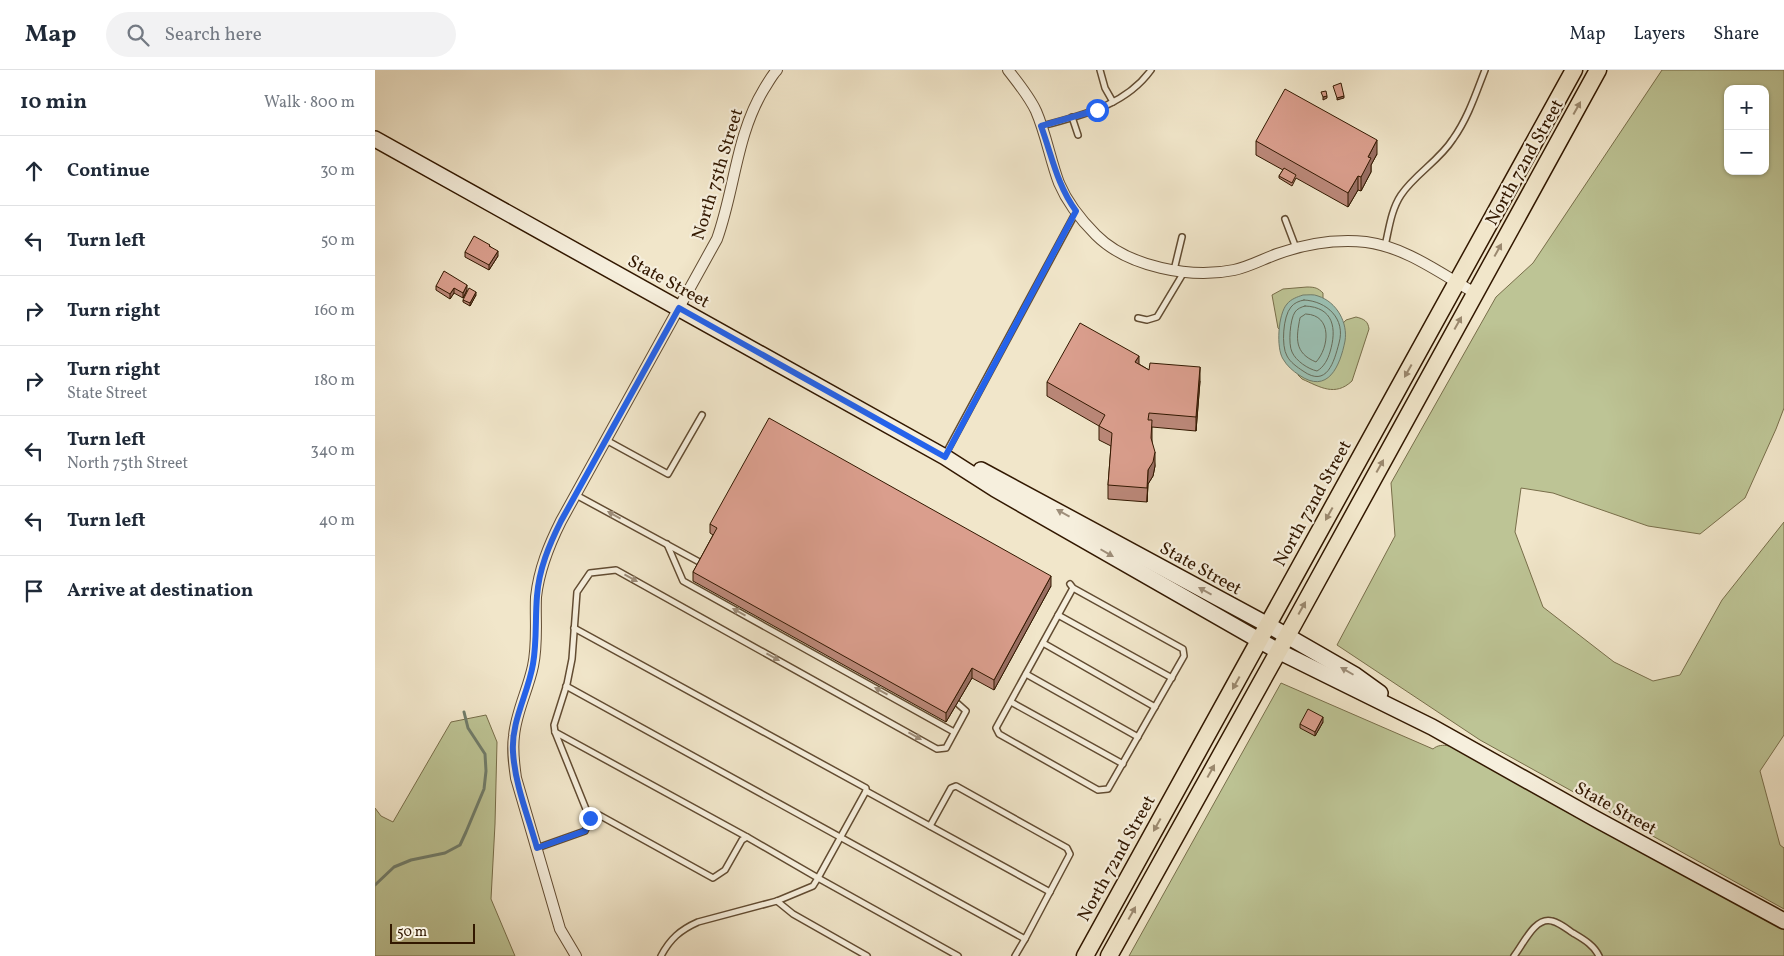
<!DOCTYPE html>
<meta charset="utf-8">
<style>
:root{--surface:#fff;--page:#f2f2f3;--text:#1f2937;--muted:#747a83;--line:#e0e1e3}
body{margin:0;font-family:Vollkorn,serif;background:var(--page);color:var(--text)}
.controls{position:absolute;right:15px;top:15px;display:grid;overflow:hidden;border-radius:10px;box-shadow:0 1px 4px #0004}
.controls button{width:45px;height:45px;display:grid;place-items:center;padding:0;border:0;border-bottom:1px solid var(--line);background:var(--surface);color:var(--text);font:25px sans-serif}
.scale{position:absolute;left:15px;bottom:12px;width:85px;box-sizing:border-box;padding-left:5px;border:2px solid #321800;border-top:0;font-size:14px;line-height:18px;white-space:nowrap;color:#321800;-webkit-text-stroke:4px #f6efdd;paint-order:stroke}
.stop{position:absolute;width:15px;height:15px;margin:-11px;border:4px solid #2563eb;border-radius:50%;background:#fff}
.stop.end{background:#2563eb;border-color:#fff;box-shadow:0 1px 5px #0008}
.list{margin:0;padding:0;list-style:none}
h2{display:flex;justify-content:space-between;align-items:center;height:65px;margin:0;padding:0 20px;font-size:21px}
h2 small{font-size:16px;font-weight:400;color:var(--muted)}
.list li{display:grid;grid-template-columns:32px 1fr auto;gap:15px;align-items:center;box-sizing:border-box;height:70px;padding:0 20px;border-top:1px solid var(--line)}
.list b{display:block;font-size:19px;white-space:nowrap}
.list p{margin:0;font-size:16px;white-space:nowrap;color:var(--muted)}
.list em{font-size:16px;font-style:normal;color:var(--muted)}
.icon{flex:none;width:28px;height:28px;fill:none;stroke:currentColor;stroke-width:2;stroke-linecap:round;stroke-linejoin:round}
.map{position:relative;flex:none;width:1409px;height:886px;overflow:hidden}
header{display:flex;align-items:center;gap:30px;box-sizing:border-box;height:70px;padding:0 25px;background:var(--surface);border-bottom:1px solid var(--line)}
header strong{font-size:24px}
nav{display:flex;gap:28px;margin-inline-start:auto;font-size:18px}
.search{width:350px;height:45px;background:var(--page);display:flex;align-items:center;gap:12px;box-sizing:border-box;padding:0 18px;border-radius:28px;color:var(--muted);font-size:19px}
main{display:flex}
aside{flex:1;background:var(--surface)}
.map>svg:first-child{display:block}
.green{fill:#bdc495;stroke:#786e4a;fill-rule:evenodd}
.water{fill:#9bc0b3;stroke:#717d6b}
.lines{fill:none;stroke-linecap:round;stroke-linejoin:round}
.shore{stroke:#666c5a;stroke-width:1}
.stream{stroke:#717d6b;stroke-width:3}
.lane-casing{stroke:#624c32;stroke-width:8}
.street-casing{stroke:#624c32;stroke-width:12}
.secondary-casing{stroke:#321800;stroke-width:18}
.primary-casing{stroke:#321800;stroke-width:19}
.lane{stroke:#f6efdd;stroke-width:5}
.street{stroke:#f6efdd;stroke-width:10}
.secondary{stroke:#f6efdd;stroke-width:15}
.primary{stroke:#f1e6ca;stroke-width:16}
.wall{fill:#bb8879;stroke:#321800}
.shaded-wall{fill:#996f63;stroke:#321800}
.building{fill:#da9e8d;stroke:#321800}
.oneway{fill:#9b896f}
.oneway2{fill:#9e8e7a}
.route{stroke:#2563eb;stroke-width:6}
.labels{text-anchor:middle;stroke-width:4.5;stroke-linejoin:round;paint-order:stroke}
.street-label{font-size:18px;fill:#321800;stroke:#f6efdd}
</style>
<header>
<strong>Map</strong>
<div class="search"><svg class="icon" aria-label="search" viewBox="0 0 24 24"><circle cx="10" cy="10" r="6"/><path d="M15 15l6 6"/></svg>Search here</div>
<nav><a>Map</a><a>Layers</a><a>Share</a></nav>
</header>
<main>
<aside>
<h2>10 min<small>Walk · 800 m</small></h2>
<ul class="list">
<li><svg class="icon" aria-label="ahead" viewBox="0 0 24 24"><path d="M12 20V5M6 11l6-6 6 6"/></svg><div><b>Continue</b></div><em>30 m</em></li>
<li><svg class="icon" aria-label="left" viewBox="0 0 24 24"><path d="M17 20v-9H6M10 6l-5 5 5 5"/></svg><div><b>Turn left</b></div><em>50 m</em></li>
<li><svg class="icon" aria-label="right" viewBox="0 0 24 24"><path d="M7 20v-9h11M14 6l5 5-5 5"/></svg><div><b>Turn right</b></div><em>160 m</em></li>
<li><svg class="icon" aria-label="right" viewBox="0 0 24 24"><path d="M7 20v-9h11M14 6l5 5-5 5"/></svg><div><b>Turn right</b><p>State Street</p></div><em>180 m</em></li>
<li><svg class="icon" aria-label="left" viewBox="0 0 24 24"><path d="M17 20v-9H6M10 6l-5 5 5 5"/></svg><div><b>Turn left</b><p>North 75th Street</p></div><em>340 m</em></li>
<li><svg class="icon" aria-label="left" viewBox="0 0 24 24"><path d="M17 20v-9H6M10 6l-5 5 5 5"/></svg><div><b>Turn left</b></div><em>40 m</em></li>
<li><svg class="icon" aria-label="arrive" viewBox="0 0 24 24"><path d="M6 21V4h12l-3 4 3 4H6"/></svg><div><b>Arrive at destination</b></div></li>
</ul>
</aside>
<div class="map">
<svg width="1409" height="886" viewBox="0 0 1409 886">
<rect width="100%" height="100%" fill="#f1e6ca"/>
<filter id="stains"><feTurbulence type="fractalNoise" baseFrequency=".004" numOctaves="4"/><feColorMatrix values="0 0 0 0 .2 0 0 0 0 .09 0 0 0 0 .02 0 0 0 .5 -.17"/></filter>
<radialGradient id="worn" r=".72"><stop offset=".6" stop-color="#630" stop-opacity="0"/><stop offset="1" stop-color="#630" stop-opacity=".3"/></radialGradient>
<!-- green -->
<g class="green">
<path d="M1287,0H1409V338L1401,359L1370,428L1325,464L1273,456L1178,423L1146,418L1140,462L1168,537L1239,592L1278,611L1305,605L1347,530L1409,452V665L1385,701L1405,775L1409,778V839L1105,670L962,575L1020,466L1016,413L1121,227L1158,193ZM1353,19H1390V101H1353Z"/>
<path d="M932,217C940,217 943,218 948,223V232L907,262L903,258L897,225L908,219Z"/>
<path d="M981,247C989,249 993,251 994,259L977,311C960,327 945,317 927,309L923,305L924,301L971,250Z"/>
<path d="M906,613L1058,679C1067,671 1080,678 1091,681L1409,857V886H754Z"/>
<path d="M111,645L122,672L120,754L116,829L140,886H0V738L6,746L18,752L76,652Z"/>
</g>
<!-- water -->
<path class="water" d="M928,225C933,225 939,224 943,226C962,232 973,253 970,271C965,296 953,325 924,305C918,301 912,296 908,289C901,278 903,244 912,234C916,229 922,227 928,225Z"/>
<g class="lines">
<!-- shore -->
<g class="shore">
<path d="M929,230C952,231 971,249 964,273C959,292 952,318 928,301C922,297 915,292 912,286C906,276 908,246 916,237C919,233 924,231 929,230Z"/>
<path d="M930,236C959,237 962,259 955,282C953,289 949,297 942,301C933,299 921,291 917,282C913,274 915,249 920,242C922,239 926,237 930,236Z"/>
<path d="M931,244C958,245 954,278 941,292C919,283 921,268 925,248Z"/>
</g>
<!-- stream -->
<path class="stream" d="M0,815L19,797L36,790L70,783L85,775L91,762L109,719L111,701L110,684L93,658L89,642"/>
<defs>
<g id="lane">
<path d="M725,0L730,18L738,32"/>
<path d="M697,47L703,65"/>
<path d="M667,56C707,45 750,36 776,0"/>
<path d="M910,149L921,178"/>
<path d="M1010,176C1014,159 1016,140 1026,125C1040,104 1064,91 1078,69C1093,48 1101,23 1110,0"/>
<path d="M799,200L807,167"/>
<path d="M763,248L772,250L782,247L809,202"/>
<path d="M231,370L293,404L327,345"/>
<path d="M570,385L701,142"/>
<path d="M201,425L328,494"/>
<path d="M292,474L308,511L579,662"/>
<path d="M695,514L698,518L621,658L624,664L723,720L733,719L809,586L808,579L698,518"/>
<path d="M683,545L797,608"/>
<path d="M199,558L491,718V721L443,808L372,767L367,770L350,800L338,808L224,745L215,749"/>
<path d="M668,573L780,637"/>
<path d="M651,604L763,667"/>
<path d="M191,616L650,869L695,784L692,778L581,716L576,718L555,756"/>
<path d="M636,632L748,694"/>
<path d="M180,662L372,767"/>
<path d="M491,721L675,822"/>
<path d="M162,778L210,761L215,749L180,662L179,655L192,614L197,589L202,522L215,503L241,500L562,679L571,678L591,641L582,633"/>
<path d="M402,831L418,844L492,886"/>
<path d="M286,886C295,869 305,860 323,852L402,831L438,816L443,808L583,886"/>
<path d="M640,886L650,869"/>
<path d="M1139,886C1148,875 1160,846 1177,851C1185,853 1192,859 1198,863C1208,869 1219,875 1224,886"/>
</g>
<g id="street">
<path d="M633,0C643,13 654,26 661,41C671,64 675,89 684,113C692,132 706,150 721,165C753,197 816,209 859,200C874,197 888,189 902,184C930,174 961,169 991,172C1031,177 1066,204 1100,223"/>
<path d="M201,886L185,859L141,708C139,694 137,680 139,666C141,642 153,620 158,596C163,573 160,550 161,527C164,499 174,475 186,451L342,169C360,119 361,65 389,19C393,13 397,5 402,0"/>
</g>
<g id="secondary">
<path d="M0,69L570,387L620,419L903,581L1057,657L1219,748L1409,851"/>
<path d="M606,400L893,555L980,605L1005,623"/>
</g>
<g id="primary">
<path d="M710,886L1199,0"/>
<path d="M734,886L912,566L1223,0"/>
</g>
</defs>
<!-- lane casing -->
<use href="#lane" class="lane-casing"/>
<!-- street casing -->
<use href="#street" class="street-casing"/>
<!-- secondary casing -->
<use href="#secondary" class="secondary-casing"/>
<!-- primary casing -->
<use href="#primary" class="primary-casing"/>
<!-- lane -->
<use href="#lane" class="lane"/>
<!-- street -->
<use href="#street" class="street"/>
<!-- secondary -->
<use href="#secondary" class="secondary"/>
<!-- primary -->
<use href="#primary" class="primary"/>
</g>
<!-- wall -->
<g class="wall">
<path d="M881,71L1002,84L996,95V102L986,121L983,120L973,137L921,108L917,116L904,108V106L908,100L881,85Z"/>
<path d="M115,176L123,186L114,200L90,187V182Z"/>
<path d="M61,216L92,220L88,228L79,223L75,229L61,220Z"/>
<path d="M101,225L95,236L88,232V230Z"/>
<path d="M764,294L774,300L825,311L821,361L777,357V371L780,396L778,406L773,414L772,432L733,429V415L736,376L724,370V356L672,326V312Z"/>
<path d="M335,454L676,516L619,620L597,608L571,652L318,511V502L338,465L335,463Z"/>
<path d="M948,652L940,666L925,658V654Z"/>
</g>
<!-- shaded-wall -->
<g class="shaded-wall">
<path d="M952,26V28L948,30V27Z"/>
<path d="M969,26V28L962,30V28Z"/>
<path d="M1002,70V84L996,95V102L986,121V107L993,87Z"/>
<path d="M983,106V120L973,137V123Z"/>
<path d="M123,181V186L114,200V195Z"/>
<path d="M92,215V220L88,228V223Z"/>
<path d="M79,218V223L75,229V224Z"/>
<path d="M101,222V225L95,236V233Z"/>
<path d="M764,286V300L760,292Z"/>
<path d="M825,297V311L821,361V347Z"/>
<path d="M780,382V396L778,406L773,414L772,432L773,400Z"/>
<path d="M676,506V516L619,620V610Z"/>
<path d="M597,598V608L571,652V643Z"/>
<path d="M948,647V652L940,666V662Z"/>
</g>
<!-- building -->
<g class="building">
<path d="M966,13L969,26L962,28L958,16Z"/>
<path d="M910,19L1002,70L993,87L996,88L986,107L983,106L973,123L881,71Z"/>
<path d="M951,21L952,26L948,27L946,22Z"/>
<path d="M909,98L921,105L917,113L904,106Z"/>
<path d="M99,166L115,175L114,176L123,181L114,195L90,182Z"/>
<path d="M69,201L92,215L88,223L79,218L75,224L61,216Z"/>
<path d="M94,218L101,222L95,233L88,230Z"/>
<path d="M705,253L764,286L760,292L774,300L775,293L825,297L821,347L774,343L773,350H777L776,368L780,382L778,392L773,400L772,418L733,415L737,363L724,356L730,345L672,312Z"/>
<path d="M394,348L676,506L619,610L597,598L571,643L318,502L342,458L335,454Z"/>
<path d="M933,639L948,647L940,662L925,654Z"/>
</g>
<!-- one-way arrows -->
<defs><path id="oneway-solid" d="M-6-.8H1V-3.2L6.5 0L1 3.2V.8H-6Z" transform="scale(1.25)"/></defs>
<g class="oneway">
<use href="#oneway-solid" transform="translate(1202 38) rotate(-61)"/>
<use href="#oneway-solid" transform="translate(1123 180) rotate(-61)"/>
<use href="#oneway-solid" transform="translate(1083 253) rotate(-61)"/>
<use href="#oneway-solid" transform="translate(1033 301) rotate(119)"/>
<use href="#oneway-solid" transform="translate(1005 396) rotate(-61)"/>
<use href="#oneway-solid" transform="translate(954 444) rotate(119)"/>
<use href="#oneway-solid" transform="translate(927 538) rotate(-61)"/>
<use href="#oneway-solid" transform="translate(861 613) rotate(119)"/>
<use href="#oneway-solid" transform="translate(836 701) rotate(-61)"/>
<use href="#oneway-solid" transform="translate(782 755) rotate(119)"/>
<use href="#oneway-solid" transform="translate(757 843) rotate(-61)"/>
</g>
<g class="oneway2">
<use href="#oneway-solid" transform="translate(688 443) rotate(-151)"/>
<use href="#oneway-solid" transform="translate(239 445) rotate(-151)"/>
<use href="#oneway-solid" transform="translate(732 483) rotate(30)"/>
<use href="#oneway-solid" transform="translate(256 508) rotate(29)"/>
<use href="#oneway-solid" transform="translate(830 521) rotate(-151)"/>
<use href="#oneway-solid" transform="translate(364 542) rotate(-151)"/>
<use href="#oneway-solid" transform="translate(398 587) rotate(29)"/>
<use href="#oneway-solid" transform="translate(972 601) rotate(-150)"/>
<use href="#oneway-solid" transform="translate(506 621) rotate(-151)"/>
<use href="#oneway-solid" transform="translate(540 666) rotate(29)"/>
</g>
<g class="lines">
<!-- route -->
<path class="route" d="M215,748L210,761L162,778C153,746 140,715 138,682C136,651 153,624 158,594C162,571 160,549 162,526C164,499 174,475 186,451L304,238L570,387L701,141C682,115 677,86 666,56L722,40"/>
</g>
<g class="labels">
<!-- street labels -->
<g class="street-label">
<text transform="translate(1149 92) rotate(-61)" y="6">North 72nd Street</text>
<text transform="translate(342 104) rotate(-73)" y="6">North 75th Street</text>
<text transform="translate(294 211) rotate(29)" y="6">State Street</text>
<text transform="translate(937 433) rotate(-61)" y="6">North 72nd Street</text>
<text transform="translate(826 498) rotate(29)" y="6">State Street</text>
<text transform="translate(1241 738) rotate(29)" y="6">State Street</text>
<text transform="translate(741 788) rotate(-61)" y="6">North 72nd Street</text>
</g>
</g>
<rect width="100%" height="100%" filter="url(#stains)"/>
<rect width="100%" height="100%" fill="url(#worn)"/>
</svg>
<div class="controls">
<button>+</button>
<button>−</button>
</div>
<div class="scale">50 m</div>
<div class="stop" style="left:722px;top:40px"></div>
<div class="stop end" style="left:215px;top:748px"></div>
</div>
</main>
